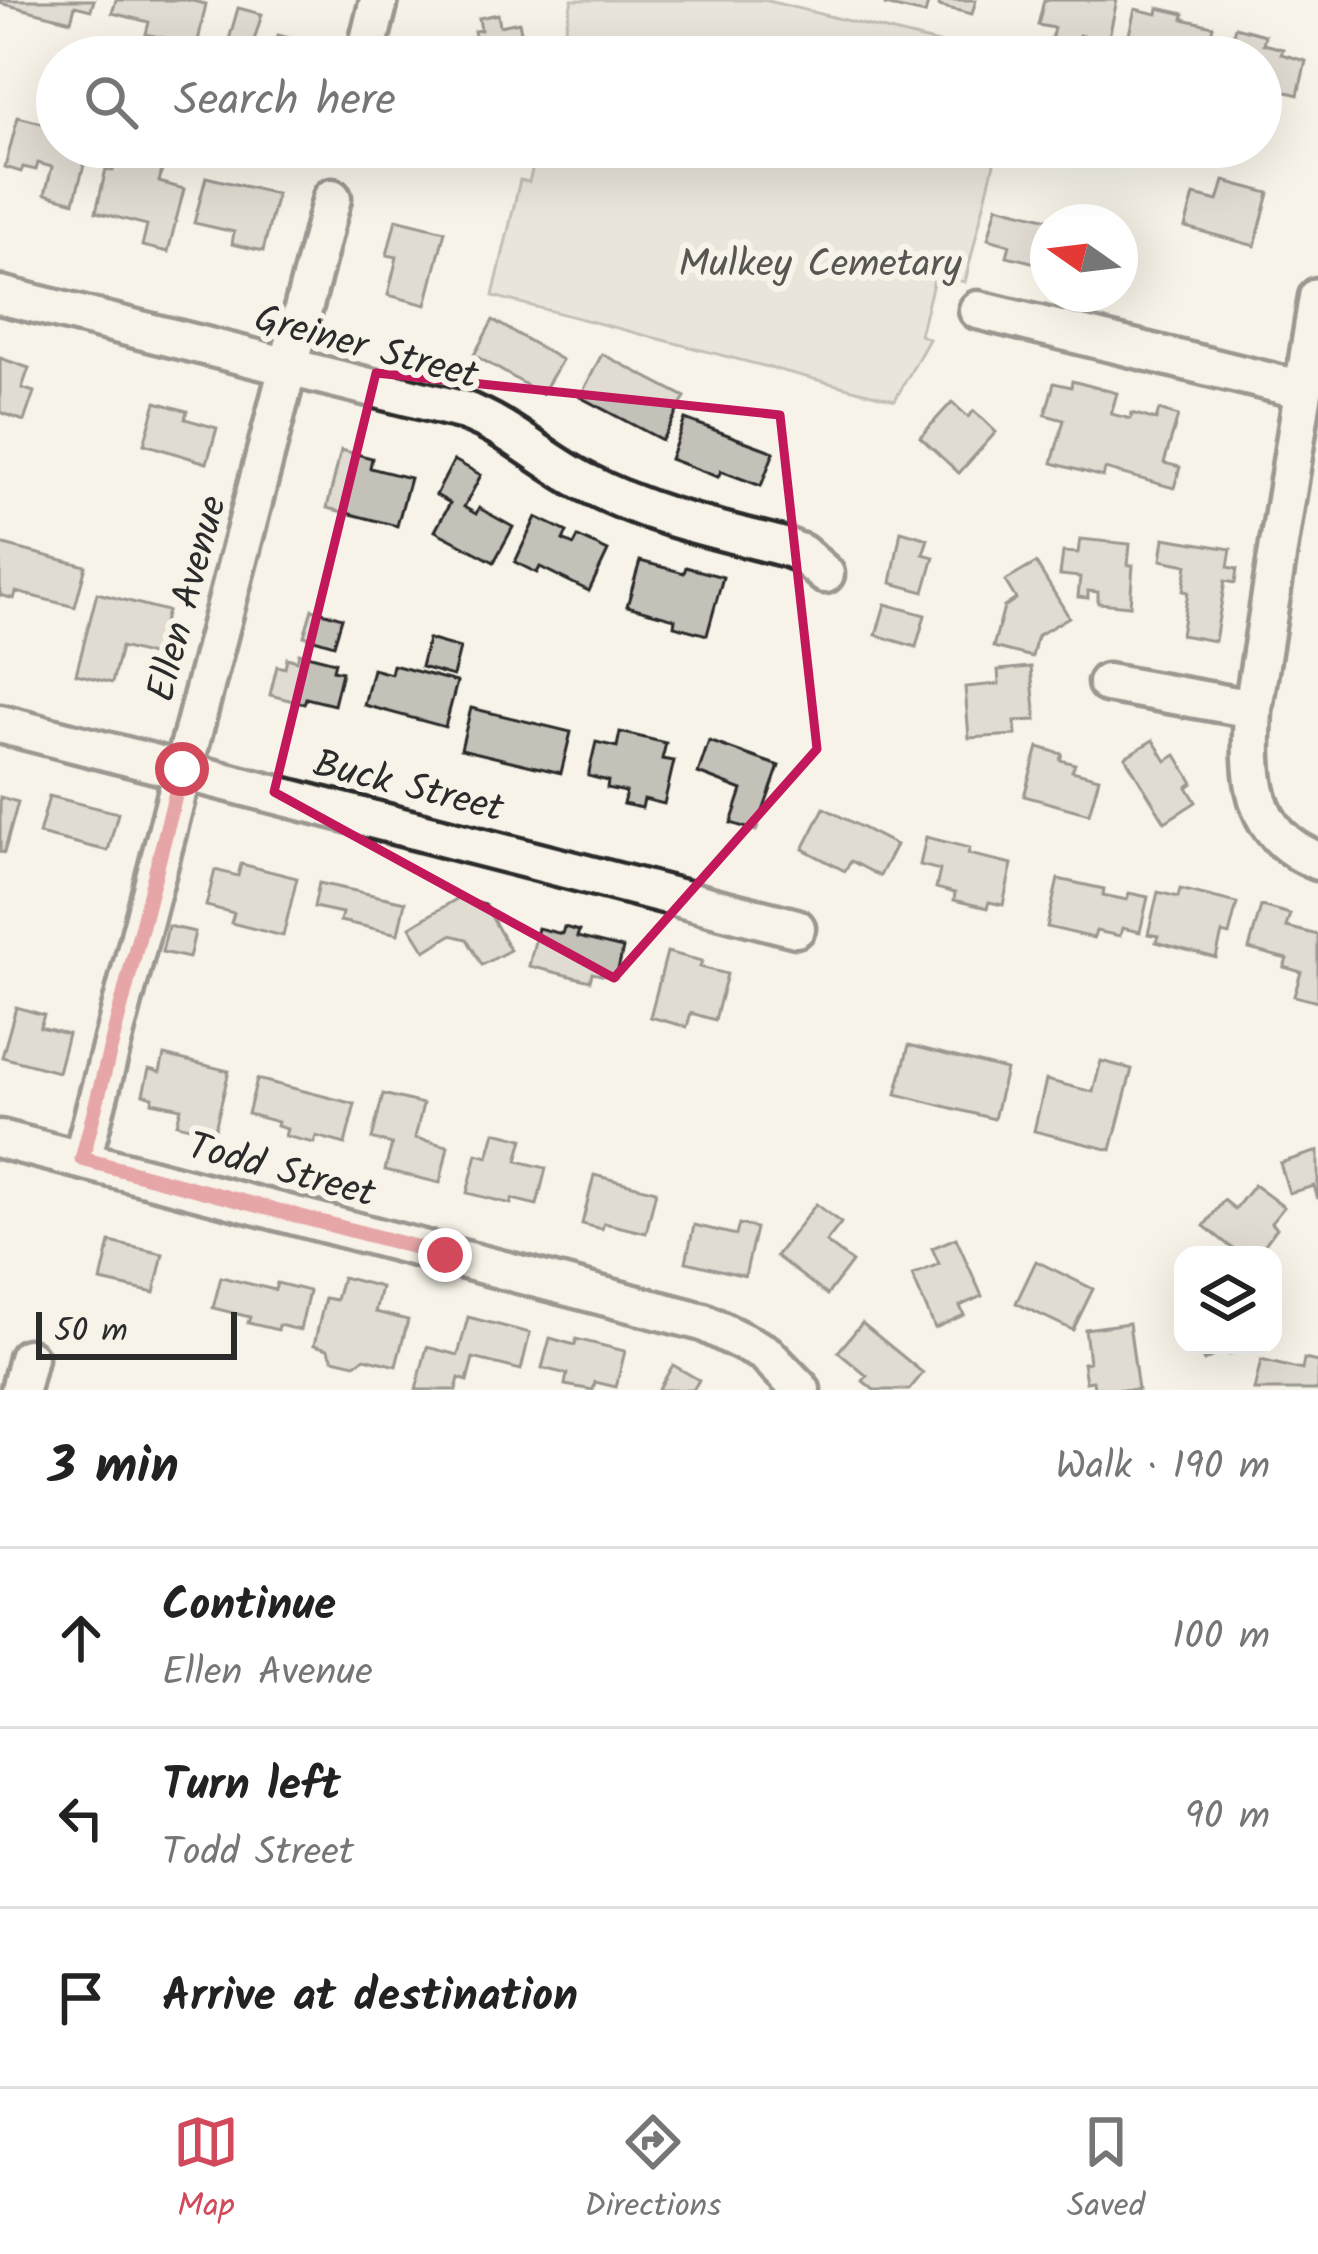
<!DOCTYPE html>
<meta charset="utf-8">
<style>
:root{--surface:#fff;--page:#f2f2f2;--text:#222;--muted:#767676;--line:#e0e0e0;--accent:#d1495b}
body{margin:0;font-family:Kalam,sans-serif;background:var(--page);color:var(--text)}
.controls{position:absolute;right:36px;bottom:36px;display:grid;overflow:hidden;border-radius:24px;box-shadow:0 12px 48px #0002}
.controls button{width:108px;height:108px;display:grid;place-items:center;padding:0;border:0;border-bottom:3px solid var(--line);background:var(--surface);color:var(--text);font:60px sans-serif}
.compass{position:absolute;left:1030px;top:204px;width:108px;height:108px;border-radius:50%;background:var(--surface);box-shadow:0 12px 48px #0002;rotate:284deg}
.scale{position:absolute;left:36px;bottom:30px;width:201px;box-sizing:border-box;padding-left:12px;border:6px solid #2b2b2b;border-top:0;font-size:33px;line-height:42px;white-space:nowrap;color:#2b2b2b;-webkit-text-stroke:9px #f7f3e8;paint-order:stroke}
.stop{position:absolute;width:36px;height:36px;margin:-27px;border:9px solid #d1495b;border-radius:50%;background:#fff}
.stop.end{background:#d1495b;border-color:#fff;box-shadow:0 3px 12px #0008}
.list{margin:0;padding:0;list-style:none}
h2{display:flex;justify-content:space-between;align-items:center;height:156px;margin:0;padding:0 48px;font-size:51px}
h2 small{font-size:39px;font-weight:400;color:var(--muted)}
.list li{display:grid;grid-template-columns:78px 1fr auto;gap:36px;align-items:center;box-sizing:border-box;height:180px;padding:0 48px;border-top:3px solid var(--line)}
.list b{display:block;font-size:45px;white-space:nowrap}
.list p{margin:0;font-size:39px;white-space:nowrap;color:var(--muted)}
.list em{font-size:39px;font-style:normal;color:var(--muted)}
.icon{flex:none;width:66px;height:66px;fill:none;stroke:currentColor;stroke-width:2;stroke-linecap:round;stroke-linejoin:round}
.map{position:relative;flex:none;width:1318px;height:1390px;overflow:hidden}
.search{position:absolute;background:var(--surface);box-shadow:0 12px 48px #0002;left:36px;right:36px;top:36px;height:132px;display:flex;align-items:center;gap:30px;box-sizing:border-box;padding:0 42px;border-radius:66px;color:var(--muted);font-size:45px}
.sheet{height:696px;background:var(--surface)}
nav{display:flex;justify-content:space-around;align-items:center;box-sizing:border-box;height:168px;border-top:3px solid var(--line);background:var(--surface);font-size:33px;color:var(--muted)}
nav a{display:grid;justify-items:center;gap:6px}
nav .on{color:var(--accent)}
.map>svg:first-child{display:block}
.green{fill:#dad6cc;stroke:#82807c;stroke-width:3}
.building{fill:#c4c1b9;stroke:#2b2b2b;stroke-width:3}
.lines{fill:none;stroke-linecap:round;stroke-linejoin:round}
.minor-casing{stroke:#2b2b2b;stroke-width:45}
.minor{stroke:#f7f3e8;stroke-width:36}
.route{stroke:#d1495b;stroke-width:15}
.marked{fill:none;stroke:#c2185b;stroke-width:9;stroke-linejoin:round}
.labels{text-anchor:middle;stroke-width:12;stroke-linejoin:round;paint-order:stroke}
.park-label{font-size:39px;fill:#575653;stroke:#f7f3e8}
.street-label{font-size:39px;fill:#2b2b2b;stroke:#f7f3e8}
</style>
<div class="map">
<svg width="1318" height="1390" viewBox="0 0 1318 1390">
<rect width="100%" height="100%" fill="#f7f3e8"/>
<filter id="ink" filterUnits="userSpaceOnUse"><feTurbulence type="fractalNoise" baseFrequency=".00833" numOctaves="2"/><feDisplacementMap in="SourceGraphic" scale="24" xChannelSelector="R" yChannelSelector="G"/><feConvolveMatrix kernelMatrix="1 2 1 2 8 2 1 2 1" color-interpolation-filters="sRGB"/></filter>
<g filter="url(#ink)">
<!-- green -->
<g class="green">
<path d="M572,0H764L995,57H559Z"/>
<path d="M538,147H998L965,282L935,275L920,335L929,339L895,400L493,296L520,180L529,182Z"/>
</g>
<!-- building -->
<g class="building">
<path d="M0,0H94L91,10L75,6L71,21L0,3Z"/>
<path d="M116,0H187L206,4L197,46L146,34L149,22L112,13Z"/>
<path d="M886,0H929L925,14L885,5Z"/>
<path d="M940,0H976L972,14L939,6Z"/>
<path d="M1044,0H1117L1108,42L1079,35L1074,55L1049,49L1054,28L1038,25Z"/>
<path d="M238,8L262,14L249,57H224Z"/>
<path d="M1158,8L1184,14L1183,19L1213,26L1206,57H1144L1146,52L1126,47L1135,9L1157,14Z"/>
<path d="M498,14L500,26L519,22L526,57H479L474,31L481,30L479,18Z"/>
<path d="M1235,27L1265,35L1263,44L1283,49L1281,54L1306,61L1298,95L1261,85V57H1227Z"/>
<path d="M278,35L312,44L308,57H271Z"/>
<path d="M18,117L57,127V147H89L74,202L45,194L52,167L38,163L36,170L23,167L21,172L5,167Z"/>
<path d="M118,151L164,162L159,182L184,189L168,252L142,246L147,225L96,212L106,169L113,171Z"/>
<path d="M206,177L277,194L263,251L232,244L234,232L194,223Z"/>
<path d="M1224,181L1269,193L1255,246L1185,227L1194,195L1218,201Z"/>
<path d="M997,206L1060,222H1048V266L1007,256L1010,245L988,239Z"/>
<path d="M396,219L445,231L426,305L388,295L397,257L387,255Z"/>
<path d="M493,320L562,360L542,394L474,355Z"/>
<path d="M602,354L685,397L662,440L580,397Z"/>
<path d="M0,358L29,368L22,388L34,392L24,421L0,412Z"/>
<path d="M1072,381L1117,393L1111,414L1131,419L1132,413L1156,420L1159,410L1178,416L1164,463L1180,467L1174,488L1105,469L1103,477L1052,463L1064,420L1045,415L1054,383L1071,387Z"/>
<path d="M156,402L187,411L185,419L217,428L207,463L144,444Z"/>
<path d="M952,402L968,417L974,411L996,432L959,473L920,437Z"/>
<path d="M685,419L774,452L761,486L721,471L718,477L670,459Z"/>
<path d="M341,450L372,458L370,468L410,478L397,526L327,508Z"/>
<path d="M454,460L481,475L464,507L476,514L479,508L513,527L494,562L435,531L450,503L436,495Z"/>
<path d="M536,517L567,532L563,540L574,545L578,537L608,551L589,591L540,567L537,573L515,562Z"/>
<path d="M901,531L928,539L923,554L934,557L924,592L891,583Z"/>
<path d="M1164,538L1231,549L1228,567L1237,569L1235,583L1225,581L1215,641L1181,635L1188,592L1183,591L1187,565L1161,560Z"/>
<path d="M1080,539L1130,544L1128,565H1133L1130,606L1098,603V592L1088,591V598L1078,597L1080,577L1060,575L1063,552L1078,553Z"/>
<path d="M0,544L86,566L75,607L16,592L14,599L0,595Z"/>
<path d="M640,561L684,573L686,567L723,577L707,635L674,626L675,619L627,606Z"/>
<path d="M1036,563L1069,617L1037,636L1032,657L993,647L1004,607L1016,599L1005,581Z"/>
<path d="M97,593L167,611L155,656L121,647L112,683L76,674Z"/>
<path d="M885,604L925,615L916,647L876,635Z"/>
<path d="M312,609L342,618L334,645L304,636Z"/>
<path d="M428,639L460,648L453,676L421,667Z"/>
<path d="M299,653L335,662L333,670L342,672L334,705L306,698L304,704L270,695L277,666L285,668L287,658L297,661Z"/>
<path d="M393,665L457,682L445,727L364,705L373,669L391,674Z"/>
<path d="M1031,667L1036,720L1015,721L1016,735L969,738L965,687L999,684L998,670Z"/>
<path d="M471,708L571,732L561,773L461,749Z"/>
<path d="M620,732L666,743L662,759L674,761L664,804L644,799L642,808L623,804L626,792L607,788L608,781L588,776L596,742L617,747Z"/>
<path d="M1153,740L1166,761L1176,755L1193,783L1187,787L1196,802L1165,822L1125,757Z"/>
<path d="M709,741L779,766L756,831L731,823L742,790L698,773Z"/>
<path d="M1038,747L1062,754L1060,760L1075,764L1072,771L1099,778L1089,814L1024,796Z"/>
<path d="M49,796L118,813L108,851L39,834Z"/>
<path d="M0,797L18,802L4,853L0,852Z"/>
<path d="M824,808L896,845L880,876L851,861L845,871L803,849Z"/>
<path d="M926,837L970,848L968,854L1012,864L1003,905L989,902L987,908L954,900L955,893L936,888L940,870L920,865Z"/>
<path d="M241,864L297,878L283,936L231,923L234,913L206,906L215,870L238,876Z"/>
<path d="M1058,879L1104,889L1103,895L1127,900L1129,893L1148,897L1140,932L1122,928L1120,936L1096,931L1094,938L1047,927Z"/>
<path d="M319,883L405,902L398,934L340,921L342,913L314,907Z"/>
<path d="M1180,889L1237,903L1229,935L1222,933L1216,958L1156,942L1158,936L1148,934L1158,892L1178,897Z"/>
<path d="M458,898L485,905L510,950L482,965L467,939L451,935L425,951L410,927Z"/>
<path d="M1261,906L1290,914L1286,927L1318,935V1002L1294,996L1301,972L1284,967L1287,959L1249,949Z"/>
<path d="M168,926L195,932L189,958L162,952Z"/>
<path d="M564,927L579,931L577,937L623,948L616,978L592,973L590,981L529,966L538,928L562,934Z"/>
<path d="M667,952L702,961L700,967L727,974L715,1020L691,1013L687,1027L650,1017Z"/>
<path d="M16,1007L44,1015L40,1027L68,1034L58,1072L2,1057Z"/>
<path d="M909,1045L1006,1070L994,1119L896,1094Z"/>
<path d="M164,1055L229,1071L214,1133L177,1124L181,1108L152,1102L153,1097L143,1094L149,1069L160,1072Z"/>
<path d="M1101,1061L1132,1069L1111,1150L1034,1131L1046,1080L1093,1092Z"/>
<path d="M257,1079L355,1104L345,1144L316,1136L314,1143L285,1136L287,1129L277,1126L278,1122L248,1114Z"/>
<path d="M383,1094L423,1104L415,1138L448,1146L440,1183L385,1170L392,1144L372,1139Z"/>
<path d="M495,1132L523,1139L517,1161L546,1168L537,1205L512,1199L511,1204L467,1193L477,1154L488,1157Z"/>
<path d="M1318,1151V1199L1314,1186L1289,1193L1280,1163Z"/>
<path d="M594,1175L656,1191L646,1233L604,1223L602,1229L582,1224Z"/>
<path d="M1254,1185L1284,1207L1271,1223L1277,1228L1257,1255H1241L1204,1226L1224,1200L1235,1209Z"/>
<path d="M816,1204L841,1223L826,1242L852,1262L827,1295L776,1256Z"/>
<path d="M739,1224L756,1228L745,1276L686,1262L694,1225L736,1235Z"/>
<path d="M956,1238L982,1296L960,1306L964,1315L935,1328L912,1275L939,1264L932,1248Z"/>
<path d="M110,1242L163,1254L154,1293L101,1281Z"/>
<path d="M1036,1261L1093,1289L1073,1330L1016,1303Z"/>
<path d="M221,1277L275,1290L277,1283L309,1291L300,1330L279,1325L278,1330L248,1323L250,1317L213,1308Z"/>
<path d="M342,1277L381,1287L375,1312L408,1320L396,1366L365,1358L355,1364L333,1359L328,1349L314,1345L325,1298L336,1300Z"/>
<path d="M468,1317L530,1333L521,1370L473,1358L467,1381L459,1378L456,1390H416L427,1347L458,1355Z"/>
<path d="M862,1323L923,1373L909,1390H874L863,1381L867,1376L838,1352Z"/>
<path d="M1129,1323L1138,1390L1094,1388L1093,1381L1086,1382L1083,1363L1089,1362L1085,1329Z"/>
<path d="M550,1338L575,1345L576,1339L625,1351L616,1387L595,1382L593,1390L565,1385L567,1374L542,1368Z"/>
<path d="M1196,1345H1249L1229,1355L1226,1349L1204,1361Z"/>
<path d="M1304,1359L1318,1362V1390H1254L1261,1360L1302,1370Z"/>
<path d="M673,1365L699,1380L693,1390H658Z"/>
</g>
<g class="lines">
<defs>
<g id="minor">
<path d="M365,57L379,0"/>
<path d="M0,295L465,411C510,427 543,461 585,482C649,516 718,530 788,548L801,553L825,574"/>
<path d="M1318,297L1253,709C1250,774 1247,833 1318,861"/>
<path d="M978,310L1303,390"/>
<path d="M1107,683L1253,709"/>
<path d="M0,724L796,928"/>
<path d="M0,1139L703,1322L765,1353L801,1390"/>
<path d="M82,1159L332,198"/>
<path d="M20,1390L28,1358"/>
</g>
</defs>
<!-- minor casing -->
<use href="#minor" class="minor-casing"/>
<!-- minor -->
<use href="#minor" class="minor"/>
</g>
</g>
<g class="lines" filter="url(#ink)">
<!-- route -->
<path class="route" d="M182,769L82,1159L445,1255"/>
</g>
<!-- marked area -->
<path d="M0 0H1318V1390H0ZM376,373L780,415L817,749L614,978L274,792Z" fill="#f7f3e8" fill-opacity=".55" fill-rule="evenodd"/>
<path class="marked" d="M376,373L780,415L817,749L614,978L274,792Z"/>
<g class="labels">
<!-- park labels -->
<g class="park-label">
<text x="820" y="276">Mulkey Cemetary</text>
</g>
<!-- street labels -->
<g class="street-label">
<text transform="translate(367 345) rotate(15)" y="14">Greiner Street</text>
<text transform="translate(185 598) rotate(-75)" y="14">Ellen Avenue</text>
<text transform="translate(409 784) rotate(14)" y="14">Buck Street</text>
<text transform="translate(282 1168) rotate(15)" y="14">Todd Street</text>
</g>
</g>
</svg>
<div class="controls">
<button><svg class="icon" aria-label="layers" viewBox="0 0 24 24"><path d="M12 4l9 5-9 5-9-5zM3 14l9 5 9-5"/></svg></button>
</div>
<svg class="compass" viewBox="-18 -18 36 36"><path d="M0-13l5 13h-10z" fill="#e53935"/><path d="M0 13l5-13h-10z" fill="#767676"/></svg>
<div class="scale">50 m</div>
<div class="stop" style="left:182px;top:769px"></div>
<div class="stop end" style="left:445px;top:1255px"></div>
<div class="search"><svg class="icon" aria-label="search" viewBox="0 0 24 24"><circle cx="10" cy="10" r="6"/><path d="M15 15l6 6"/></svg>Search here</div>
</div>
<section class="sheet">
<h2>3 min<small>Walk · 190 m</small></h2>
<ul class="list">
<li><svg class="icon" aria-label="ahead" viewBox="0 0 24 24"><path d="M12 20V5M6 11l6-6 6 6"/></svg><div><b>Continue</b><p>Ellen Avenue</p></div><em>100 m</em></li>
<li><svg class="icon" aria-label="left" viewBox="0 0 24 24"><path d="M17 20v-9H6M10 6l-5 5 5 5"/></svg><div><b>Turn left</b><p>Todd Street</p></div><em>90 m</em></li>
<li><svg class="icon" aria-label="arrive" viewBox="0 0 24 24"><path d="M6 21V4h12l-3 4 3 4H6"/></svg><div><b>Arrive at destination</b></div></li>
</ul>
</section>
<nav>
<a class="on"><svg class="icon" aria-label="map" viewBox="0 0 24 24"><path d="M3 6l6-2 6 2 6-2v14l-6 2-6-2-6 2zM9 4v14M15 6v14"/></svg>Map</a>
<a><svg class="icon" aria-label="directions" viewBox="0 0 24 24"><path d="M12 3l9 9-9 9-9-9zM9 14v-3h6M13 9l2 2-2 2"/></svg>Directions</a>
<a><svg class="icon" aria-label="saved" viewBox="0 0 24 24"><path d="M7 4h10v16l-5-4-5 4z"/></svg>Saved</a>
</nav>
